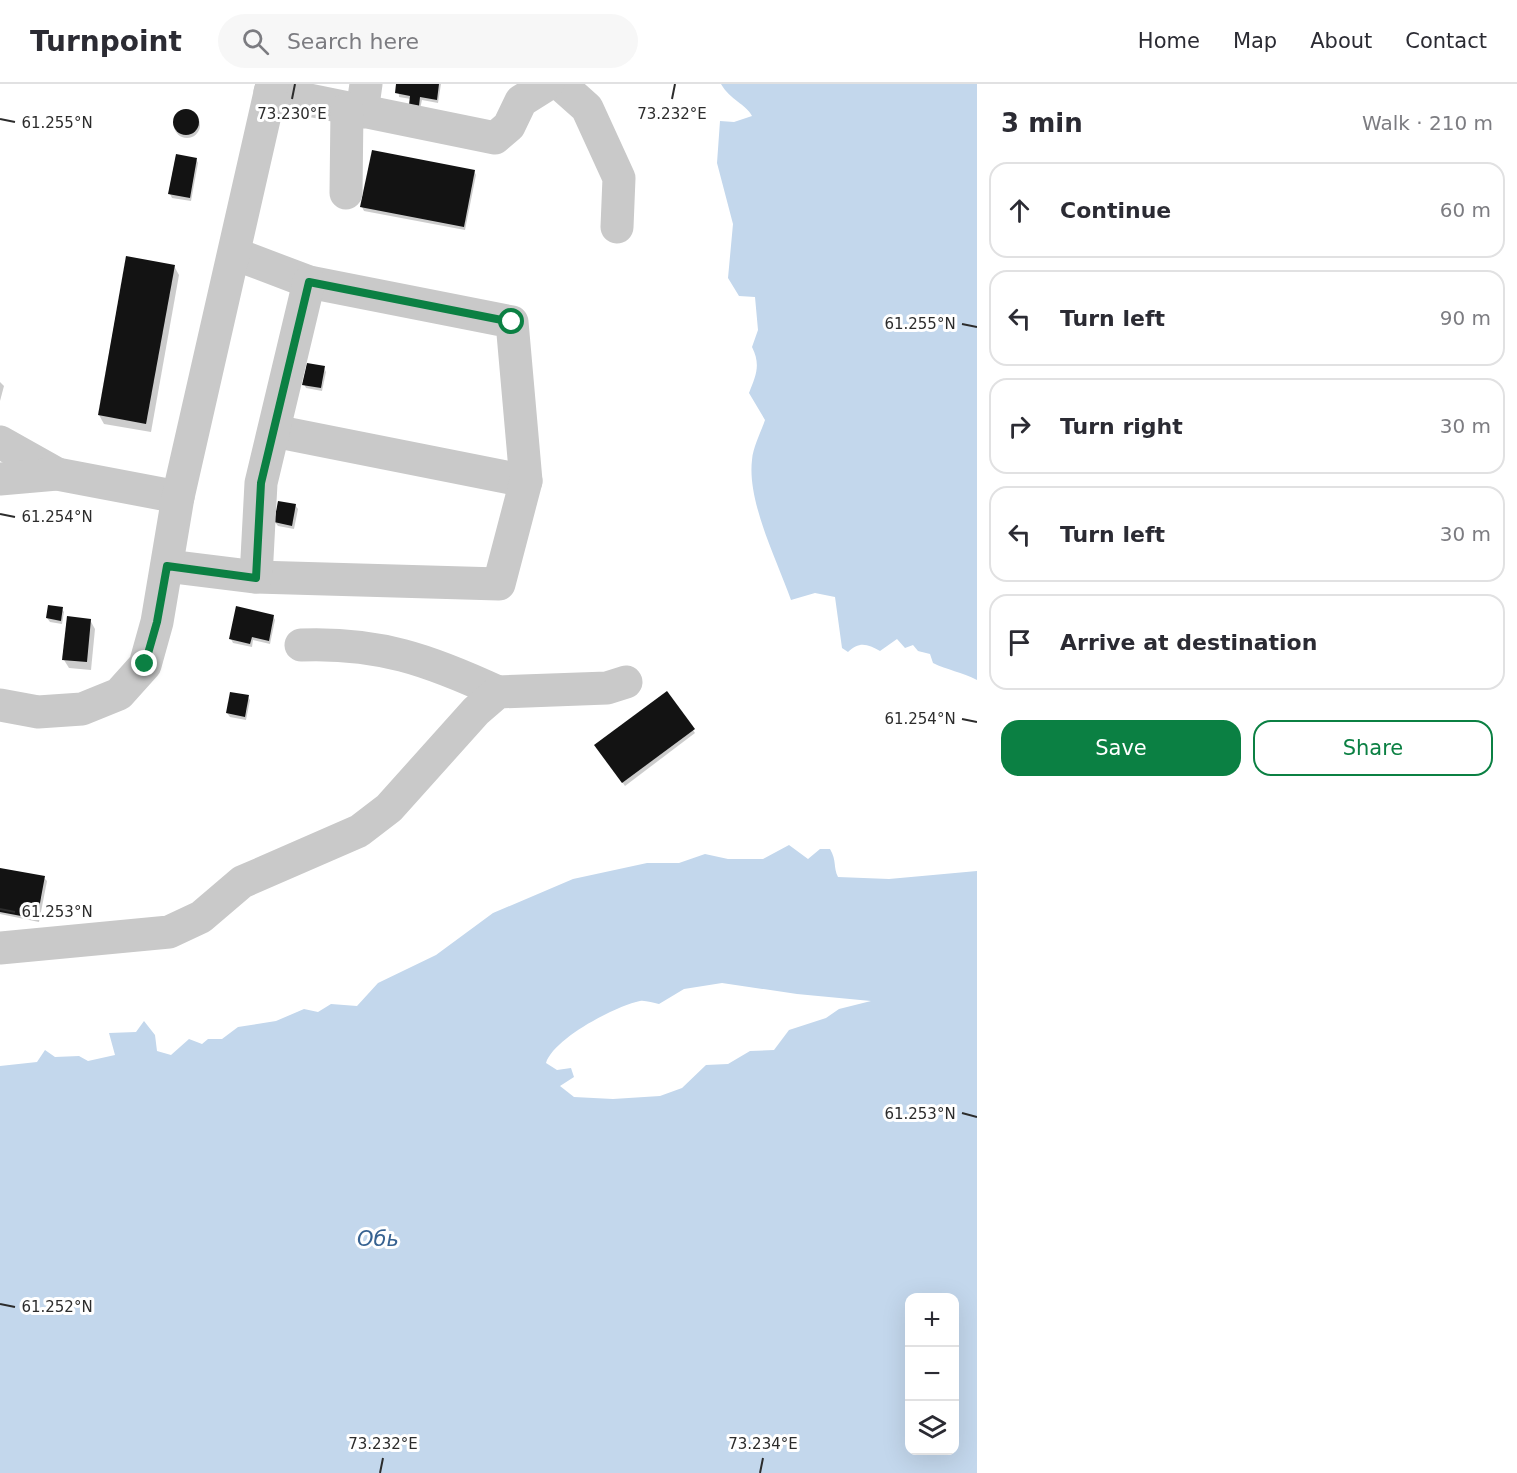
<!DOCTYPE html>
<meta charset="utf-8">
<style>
:root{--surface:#fff;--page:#f7f7f7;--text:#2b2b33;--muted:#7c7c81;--line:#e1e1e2;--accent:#0b8043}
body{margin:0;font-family:"DejaVu Sans",sans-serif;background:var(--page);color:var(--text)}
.controls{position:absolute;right:18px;bottom:18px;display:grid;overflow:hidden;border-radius:12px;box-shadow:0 6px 24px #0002}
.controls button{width:54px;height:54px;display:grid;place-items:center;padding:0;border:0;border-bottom:2px solid var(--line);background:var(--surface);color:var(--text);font:30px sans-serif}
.stop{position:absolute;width:18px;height:18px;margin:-14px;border:4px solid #0b8043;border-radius:50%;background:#fff}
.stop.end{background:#0b8043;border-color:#fff;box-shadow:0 2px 6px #0008}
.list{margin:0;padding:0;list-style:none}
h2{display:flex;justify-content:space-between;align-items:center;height:78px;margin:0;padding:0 24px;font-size:26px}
h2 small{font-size:20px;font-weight:400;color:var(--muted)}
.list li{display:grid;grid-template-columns:39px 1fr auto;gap:18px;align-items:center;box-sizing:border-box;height:96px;margin:0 12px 12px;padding:0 12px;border:2px solid var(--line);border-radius:18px}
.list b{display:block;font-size:22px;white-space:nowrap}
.list em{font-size:20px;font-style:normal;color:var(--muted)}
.actions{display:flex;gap:12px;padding:18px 24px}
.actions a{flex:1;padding:14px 0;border:2px solid var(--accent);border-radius:18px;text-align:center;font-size:21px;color:var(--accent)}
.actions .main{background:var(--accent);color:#fff}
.icon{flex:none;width:33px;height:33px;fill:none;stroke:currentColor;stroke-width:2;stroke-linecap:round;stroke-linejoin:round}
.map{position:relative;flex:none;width:977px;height:1389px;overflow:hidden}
header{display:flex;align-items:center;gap:36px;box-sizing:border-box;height:84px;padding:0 30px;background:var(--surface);border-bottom:2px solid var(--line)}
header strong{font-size:28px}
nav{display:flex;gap:33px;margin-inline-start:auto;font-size:21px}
.search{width:420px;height:54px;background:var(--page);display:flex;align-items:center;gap:15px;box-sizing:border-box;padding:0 21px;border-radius:33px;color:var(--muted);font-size:22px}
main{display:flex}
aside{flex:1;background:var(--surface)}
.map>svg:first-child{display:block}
.water{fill:#c3d7ec;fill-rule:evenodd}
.shadow{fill:#0003}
.building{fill:#131313}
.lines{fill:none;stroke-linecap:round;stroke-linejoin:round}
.minor{stroke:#c9c9c9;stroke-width:33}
.route{stroke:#0b8043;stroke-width:8}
.ticks{fill:none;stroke:#2c2c2c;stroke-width:2}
.labels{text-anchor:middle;stroke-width:6;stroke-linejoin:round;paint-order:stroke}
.water-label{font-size:21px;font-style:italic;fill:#376291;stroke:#fff}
.ticks-label{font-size:15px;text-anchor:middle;fill:#2c2c2c;stroke:#fff;stroke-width:6;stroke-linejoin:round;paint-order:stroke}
</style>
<header>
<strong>Turnpoint</strong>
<div class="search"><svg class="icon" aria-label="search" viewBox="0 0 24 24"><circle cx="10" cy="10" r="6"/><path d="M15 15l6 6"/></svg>Search here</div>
<nav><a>Home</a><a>Map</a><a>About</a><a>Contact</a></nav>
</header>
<main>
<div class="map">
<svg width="977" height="1389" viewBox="0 0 977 1389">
<rect width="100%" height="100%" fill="#fff"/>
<!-- water -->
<g class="water">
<path d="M721,0H977V596C962,588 947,586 933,579L930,570L918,567L913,561L905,564L897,555L880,567C868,560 859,557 848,568L842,564L835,513L815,509L791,516C777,476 747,418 752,376C753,363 761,348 765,336L749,309C756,291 761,281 752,263L758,246L755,213L739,212L728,194L733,140L717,79L720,37L734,38L752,32C746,20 730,16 721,0Z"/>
<path d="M789,761L808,775L820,765H830C837,777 833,783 838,793L889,795L977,787V1389H0V982L37,978L45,966L55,973L79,972L88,977L115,971L109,949L136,948L144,937L155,951L157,967L171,971L189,955L202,960L208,955H222L238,943L276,937L304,925L318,928L331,920L357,922L378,899L436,871L493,829L573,795L647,779H679L705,770L728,775H763ZM722,899L797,910L871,917L839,925L826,934L789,946L774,966L750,967L728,980L706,981L682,1004L660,1012L613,1015L574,1013L560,1002L574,993L571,984L557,986L546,979C553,955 615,922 640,917C645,916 653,919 659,920L684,905ZM910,1214H954V1366H910Z"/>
</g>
<!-- shadow -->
<g class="shadow">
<path d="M398,0H441L438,19L422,16L420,25L411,15L399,13Z"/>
<circle cx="187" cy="41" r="13"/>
<path d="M196,75L198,79L191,117L172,114L170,110Z"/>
<path d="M474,87L476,91L465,146L364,127L362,123Z"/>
<path d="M174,182L179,191L151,348L104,340L99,331Z"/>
<path d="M324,284L326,288L322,307L306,304L304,300Z"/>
<path d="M0,298L4,302L0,317Z"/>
<path d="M295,421L298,425L294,445L278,442L275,438Z"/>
<path d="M62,525L64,528L62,540L50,538L47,534Z"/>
<path d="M273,532L275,536L270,560L253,556L252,563L233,559L231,555Z"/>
<path d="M90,536L95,545L91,586L69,584L64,576Z"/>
<path d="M248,613L250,616L246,636L230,633L227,629Z"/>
<path d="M693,646L695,649L625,702L598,665Z"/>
<path d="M0,785L44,794L47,797L39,838L0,830Z"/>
</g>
<!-- building -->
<g class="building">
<path d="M396,0H439L437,16L420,13L419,22L409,21L410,12L395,9Z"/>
<circle cx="186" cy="38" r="13"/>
<path d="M372,66L475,86L464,143L360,123Z"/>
<path d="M176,70L197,74L190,114L168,110Z"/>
<path d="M126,172L175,181L146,340L98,331Z"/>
<path d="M307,279L325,282L321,304L302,301Z"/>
<path d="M278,417L296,420L292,442L274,438Z"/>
<path d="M48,521L63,523L61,537L46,534Z"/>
<path d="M236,522L274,531L269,557L252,553L250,560L229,555Z"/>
<path d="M67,532L91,535L87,578L62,576Z"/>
<path d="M667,607L695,645L622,699L594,661Z"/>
<path d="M230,608L249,611L245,633L226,629Z"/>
<path d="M0,784L45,792L37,835L0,828Z"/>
</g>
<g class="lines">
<!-- minor -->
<g class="minor">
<path d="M560,0L587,24L619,94L617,143"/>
<path d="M270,8L495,54L509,42L521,17L548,0"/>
<path d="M362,28L366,0"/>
<path d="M346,109L347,25"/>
<path d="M274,347L526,397"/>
<path d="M0,358L57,390"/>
<path d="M0,395L57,390L178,413"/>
<path d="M167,482L256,493L499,500L526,397L512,238L309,198L235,170"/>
<path d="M256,493L261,399L309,198"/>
<path d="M301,561C378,558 429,576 498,608"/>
<path d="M0,621L38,628L82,625L119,610L145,581L157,538L178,413L272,0"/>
<path d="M0,864L169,848L201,833L242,798L359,747L389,724L476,627L498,608L607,604L626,598"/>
</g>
</g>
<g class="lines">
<!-- route -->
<path class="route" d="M145,580L157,538L167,482L256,494L261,399L309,198L512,238"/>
</g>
<!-- ticks -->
<path class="ticks" d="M292,15L295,0M672,15L675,0M0,35L15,38M962,240L977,243M0,430L15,433M962,635L977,638M0,825L15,828M962,1029L977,1033M0,1220L15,1223M380,1389L383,1374M760,1389L763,1374"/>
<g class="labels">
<!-- water labels -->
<g class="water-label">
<text x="378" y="1162">Обь</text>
</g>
</g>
<g class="ticks-label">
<text x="292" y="35">73.230°E</text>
<text x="672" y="35">73.232°E</text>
<text x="57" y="44">61.255°N</text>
<text x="920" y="245">61.255°N</text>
<text x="57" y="438">61.254°N</text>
<text x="920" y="640">61.254°N</text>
<text x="57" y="833">61.253°N</text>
<text x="920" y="1035">61.253°N</text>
<text x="57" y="1228">61.252°N</text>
<text x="383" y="1365">73.232°E</text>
<text x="763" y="1365">73.234°E</text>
</g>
</svg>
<div class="controls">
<button>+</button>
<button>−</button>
<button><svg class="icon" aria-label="layers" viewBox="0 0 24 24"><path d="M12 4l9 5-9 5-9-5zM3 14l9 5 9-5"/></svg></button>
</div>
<div class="stop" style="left:512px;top:238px"></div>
<div class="stop end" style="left:145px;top:580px"></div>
</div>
<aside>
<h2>3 min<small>Walk · 210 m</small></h2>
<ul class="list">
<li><svg class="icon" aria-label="ahead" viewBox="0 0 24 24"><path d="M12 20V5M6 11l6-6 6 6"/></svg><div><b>Continue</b></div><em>60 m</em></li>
<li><svg class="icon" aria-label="left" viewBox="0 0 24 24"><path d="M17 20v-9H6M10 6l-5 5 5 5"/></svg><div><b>Turn left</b></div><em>90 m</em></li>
<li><svg class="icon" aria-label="right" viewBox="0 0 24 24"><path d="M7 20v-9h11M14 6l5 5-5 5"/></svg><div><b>Turn right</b></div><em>30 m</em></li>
<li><svg class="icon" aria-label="left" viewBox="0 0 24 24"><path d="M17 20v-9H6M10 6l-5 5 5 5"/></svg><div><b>Turn left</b></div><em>30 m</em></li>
<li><svg class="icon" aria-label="arrive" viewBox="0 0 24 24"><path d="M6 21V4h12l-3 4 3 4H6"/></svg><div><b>Arrive at destination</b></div></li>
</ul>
<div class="actions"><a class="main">Save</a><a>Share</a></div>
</aside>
</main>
